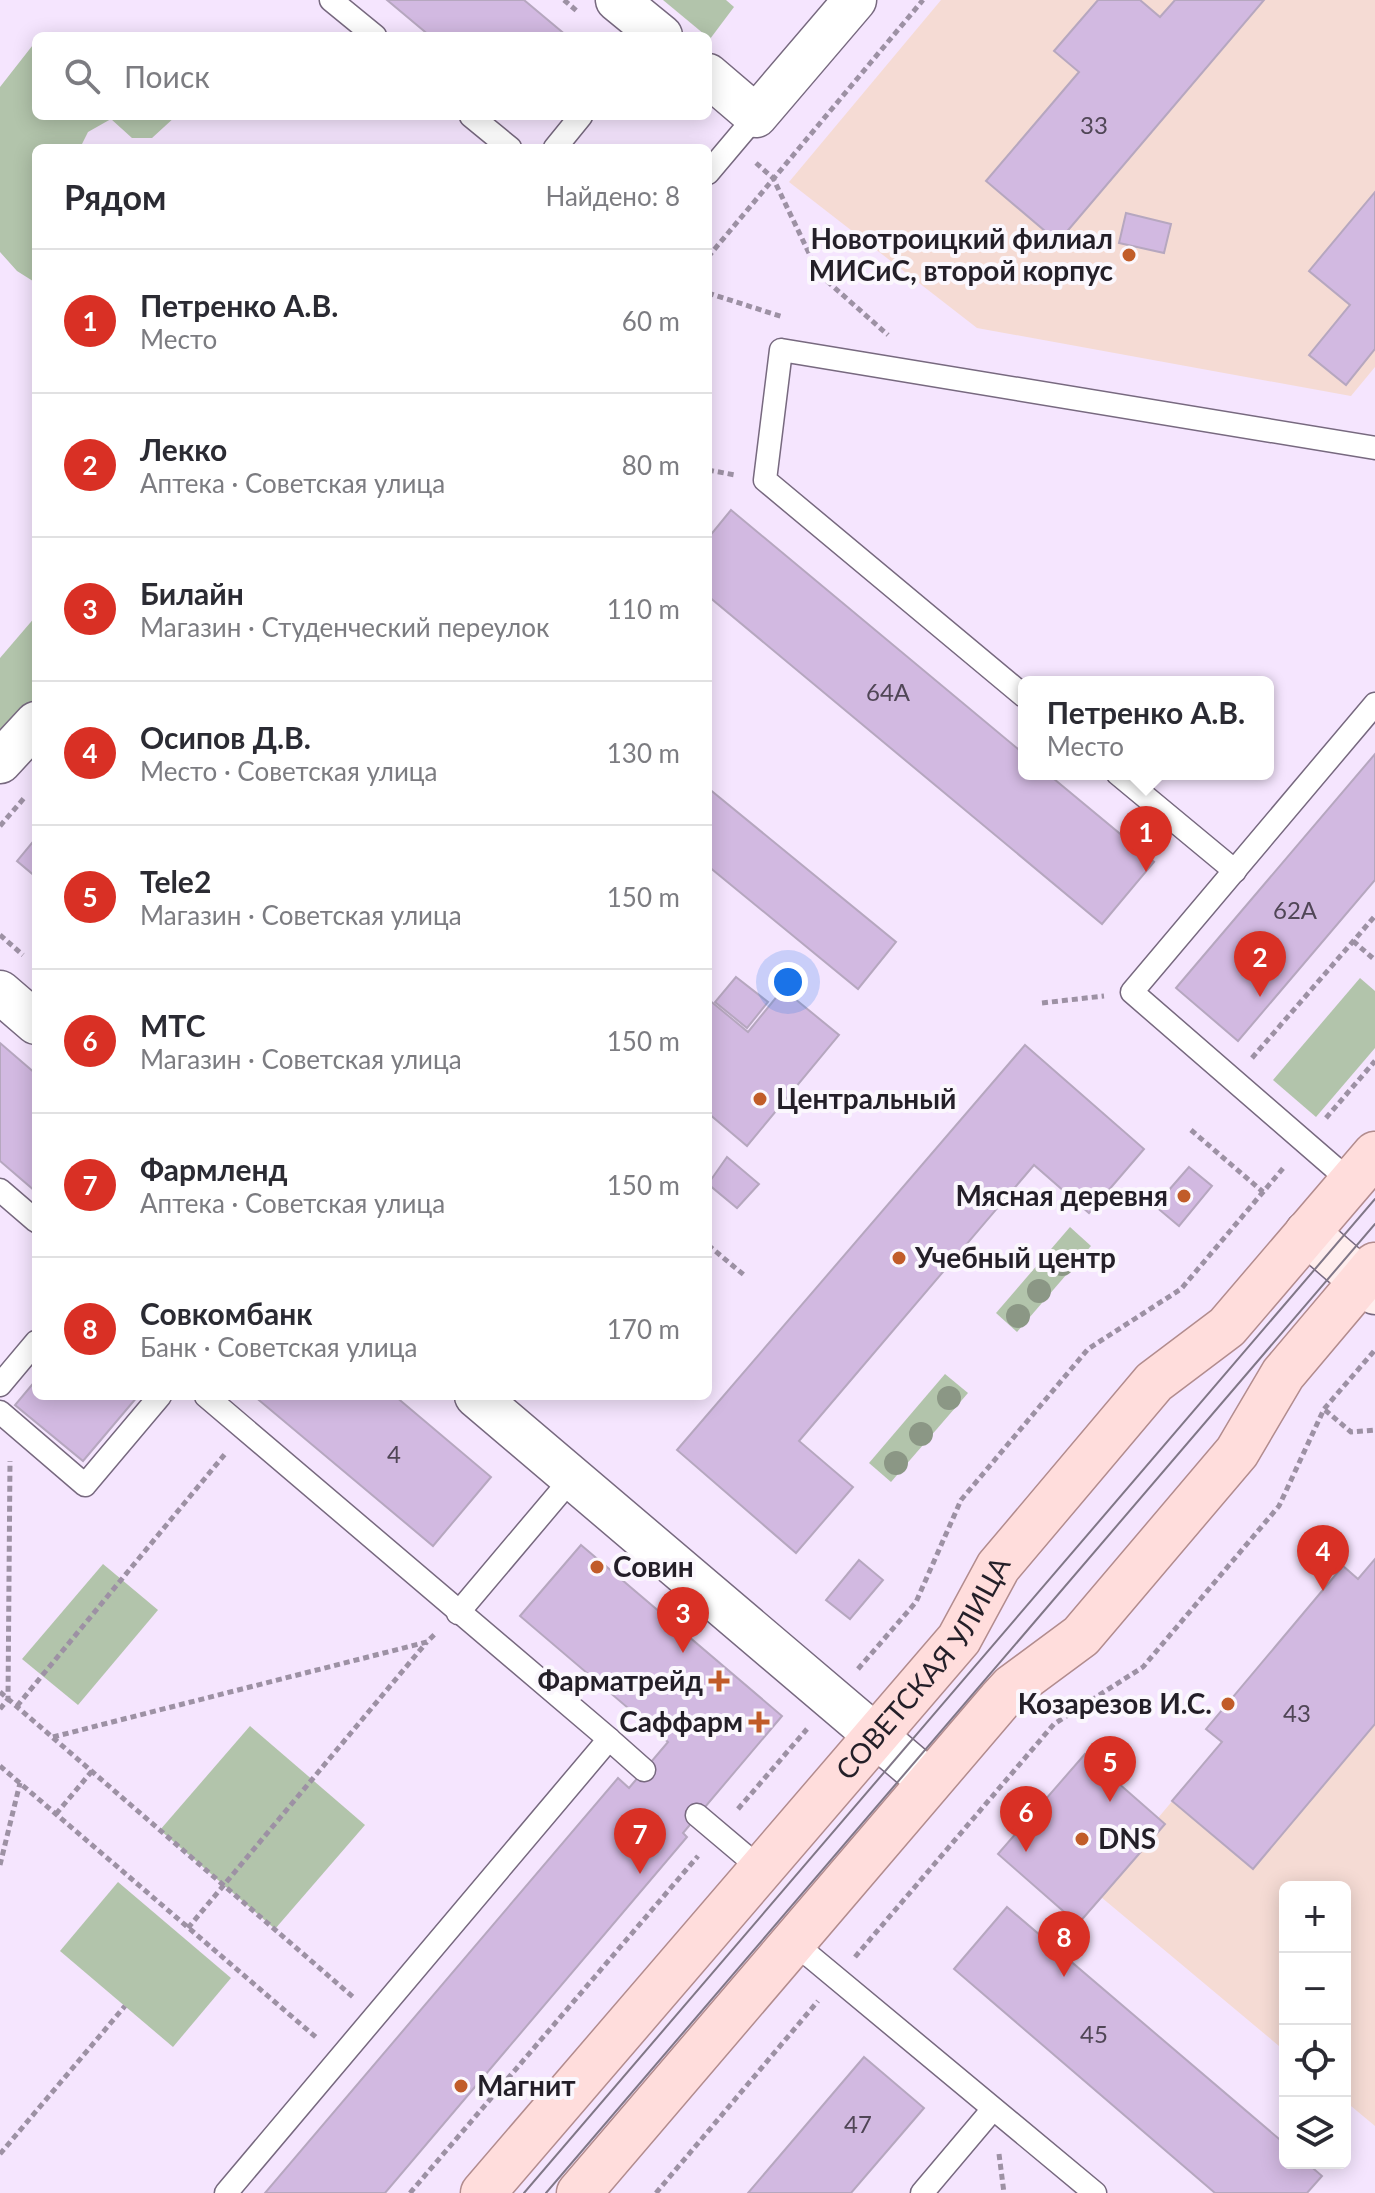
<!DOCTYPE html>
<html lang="ru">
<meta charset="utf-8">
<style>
:root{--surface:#fff;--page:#f2f2f3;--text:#2b2b33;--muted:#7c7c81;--line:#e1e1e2;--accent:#d93025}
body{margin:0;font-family:Lato,sans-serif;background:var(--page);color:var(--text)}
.controls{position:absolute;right:24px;bottom:24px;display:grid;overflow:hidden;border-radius:12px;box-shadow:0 4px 20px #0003}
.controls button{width:72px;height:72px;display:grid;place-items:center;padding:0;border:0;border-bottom:2px solid var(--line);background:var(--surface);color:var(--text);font:40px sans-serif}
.you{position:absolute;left:788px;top:982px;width:28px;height:28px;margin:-20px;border:6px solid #fff;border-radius:50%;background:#1a73e8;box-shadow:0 0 0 12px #1a73e833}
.badge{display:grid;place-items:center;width:52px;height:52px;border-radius:50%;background:var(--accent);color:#fff;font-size:26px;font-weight:700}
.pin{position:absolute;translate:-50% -66px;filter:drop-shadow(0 2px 4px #0008)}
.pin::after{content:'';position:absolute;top:42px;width:28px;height:24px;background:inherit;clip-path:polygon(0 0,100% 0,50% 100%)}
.popup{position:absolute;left:1018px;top:676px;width:256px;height:104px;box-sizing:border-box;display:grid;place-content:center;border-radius:12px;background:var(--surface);filter:drop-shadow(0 2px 6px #0005);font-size:26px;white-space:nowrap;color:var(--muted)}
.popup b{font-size:30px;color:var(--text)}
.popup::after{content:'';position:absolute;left:50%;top:100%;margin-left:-16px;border:16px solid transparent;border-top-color:var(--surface)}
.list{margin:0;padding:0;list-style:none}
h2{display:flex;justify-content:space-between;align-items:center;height:104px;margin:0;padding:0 32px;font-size:34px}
h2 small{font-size:26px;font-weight:400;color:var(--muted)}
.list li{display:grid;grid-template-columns:52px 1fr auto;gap:24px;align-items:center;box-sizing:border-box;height:144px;padding:0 32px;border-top:2px solid var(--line)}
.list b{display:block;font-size:30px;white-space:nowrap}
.list p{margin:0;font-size:26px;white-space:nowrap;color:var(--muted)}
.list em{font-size:26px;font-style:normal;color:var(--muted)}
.icon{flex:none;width:44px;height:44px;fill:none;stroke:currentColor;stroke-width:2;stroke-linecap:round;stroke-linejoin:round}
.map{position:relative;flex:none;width:1375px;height:2193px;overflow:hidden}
.search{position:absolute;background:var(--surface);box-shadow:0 4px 20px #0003;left:32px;top:32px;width:680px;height:88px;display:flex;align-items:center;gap:20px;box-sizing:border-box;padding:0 28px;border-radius:12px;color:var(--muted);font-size:30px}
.panel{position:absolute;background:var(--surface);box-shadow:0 4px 20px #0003;left:32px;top:144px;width:680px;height:1256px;border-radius:12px}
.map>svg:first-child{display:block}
.industrial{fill:#f5dbd4}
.green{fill:#b2c4ab}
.building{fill:#d2b9e1;stroke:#b6a7bf;stroke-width:2}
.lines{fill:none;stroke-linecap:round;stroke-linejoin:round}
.lane-casing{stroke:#77697f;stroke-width:25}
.street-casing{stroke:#77697f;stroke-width:45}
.secondary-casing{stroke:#77697f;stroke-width:47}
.primary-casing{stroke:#b28c8e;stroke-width:47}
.path{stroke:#9d91a4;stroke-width:5;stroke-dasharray:6 4;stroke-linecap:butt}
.lane{stroke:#fff;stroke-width:22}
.street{stroke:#fff;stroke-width:42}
.secondary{stroke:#fee;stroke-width:44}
.primary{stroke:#ffdddc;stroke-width:44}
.tram{stroke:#807787;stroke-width:2}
.tree{fill:#8b9785}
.poi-dot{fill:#c15c29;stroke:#fbf7fd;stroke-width:3}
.labels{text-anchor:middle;stroke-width:8;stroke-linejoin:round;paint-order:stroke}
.number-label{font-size:24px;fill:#504656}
.poi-label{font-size:28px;font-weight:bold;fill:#241f28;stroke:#fbf7fd;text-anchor:end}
.street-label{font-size:28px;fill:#241f28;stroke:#fbf7fd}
</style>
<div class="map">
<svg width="1375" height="2193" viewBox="0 0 1375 2193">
<rect width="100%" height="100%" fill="#f5e5fe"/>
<!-- industrial -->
<g class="industrial">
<path d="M941,0H1375V367L1351,396L977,328L789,182Z"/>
<path d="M1375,1559V2126L1345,2101V1887H1285V2051L1101,1897L1165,1824L1158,1818L1222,1742L1343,1566L1358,1579Z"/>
</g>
<!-- green -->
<g class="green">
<path d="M663,0H726L734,7L710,39Z"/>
<path d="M36,41V116H176L152,138H132L111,119L88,132L80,148H36V283L17,271L0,252V87Z"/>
<path d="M36,616V700L5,735L0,731V658Z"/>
<path d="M1360,978L1375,991V1048L1316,1117L1273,1080Z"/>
<path d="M1070,1227L1091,1246L1017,1332L996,1313Z"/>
<path d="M945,1374L968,1393L891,1482L869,1463Z"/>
<path d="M103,1564L158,1610L78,1705L22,1659Z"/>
<path d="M250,1726L365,1825L275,1929L160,1830Z"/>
<path d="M118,1882L231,1978L173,2047L60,1951Z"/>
</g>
<!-- building -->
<g class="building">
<path d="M387,0H524L567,36H430Z"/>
<path d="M1098,0H1140L1160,17L1175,0H1264L1058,242L986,181L1079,72L1054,51Z"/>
<path d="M1375,192V349L1346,385L1309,355L1350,305L1309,271Z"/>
<path d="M1126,213L1171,224L1164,253L1119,243Z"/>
<path d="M731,510L1024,754V774H1048L1154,862L1102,924L708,596V538Z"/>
<path d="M1375,754V880L1238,1041L1176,988Z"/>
<path d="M708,788L896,942L858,989L708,866Z"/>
<path d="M36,838V877L17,861Z"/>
<path d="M736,977L768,1002L747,1028L715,1002Z"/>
<path d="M783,989L839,1035L747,1146L708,1113V999L748,1032Z"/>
<path d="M0,1043L36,1074L35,1191L0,1161Z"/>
<path d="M1025,1045L1144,1149L1089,1213L1034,1165L799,1441L853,1487L796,1553L677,1450Z"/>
<path d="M727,1157L759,1184L737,1208L708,1184Z"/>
<path d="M1189,1167L1212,1186L1179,1226L1155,1206Z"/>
<path d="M36,1380V1396H138L83,1461L15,1405Z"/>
<path d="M254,1396H395L491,1477L433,1546Z"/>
<path d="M581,1545L782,1716L683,1833L687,1837L385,2193H265L618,1778L629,1788L668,1742L520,1616Z"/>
<path d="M1375,1559V1724L1253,1869L1172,1801L1222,1742L1206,1729L1275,1647L1343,1566L1358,1579Z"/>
<path d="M859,1560L883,1580L850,1619L826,1600Z"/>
<path d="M1085,1754L1165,1824L1078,1924L998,1854Z"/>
<path d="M1007,1907L1285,2144V2163H1307L1322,2176L1307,2193H1215L954,1969Z"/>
<path d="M864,2057L924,2108L851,2193H748Z"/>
</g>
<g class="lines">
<defs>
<g id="lane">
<path d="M331,0L375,36"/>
<path d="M471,116L510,148"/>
<path d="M555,148L581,116"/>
<path d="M708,173L756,116"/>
<path d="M1024,696L765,480L781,350L1375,448"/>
<path d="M1118,774L1235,871"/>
<path d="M1351,1182L1132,992L1375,704"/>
<path d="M0,1190L36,1221"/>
<path d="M0,1385L36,1342"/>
<path d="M206,1396L609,1739L226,2193"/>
<path d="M0,1412L85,1485L160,1396"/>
<path d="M458,1613L572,1478"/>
<path d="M609,1739L644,1770"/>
<path d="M697,1815L761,1869"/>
<path d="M793,1942L1095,2193"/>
<path d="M922,2193L993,2109"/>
</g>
<g id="street">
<path d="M617,0L661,36"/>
<path d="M708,75L756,116L855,0"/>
<path d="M0,762L36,723"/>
<path d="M0,992L36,1023"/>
<path d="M476,1396L930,1782"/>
</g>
<path id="secondary" d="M1307,1233L1375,1292"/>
<g id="primary">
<path id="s1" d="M483,2193L959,1639L998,1567L1154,1382L1227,1327L1375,1154"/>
<path d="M579,2193L1000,1700L1012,1687L1081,1636L1237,1452L1283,1374L1375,1265"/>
</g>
</defs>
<!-- lane casing -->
<use href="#lane" class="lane-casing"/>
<!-- street casing -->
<use href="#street" class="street-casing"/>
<!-- secondary casing -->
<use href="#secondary" class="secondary-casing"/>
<!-- primary casing -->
<use href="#primary" class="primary-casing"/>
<!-- path -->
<g class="path">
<path d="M564,0L578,12"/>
<path d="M756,163L773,178L819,274L888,335"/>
<path d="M708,257L923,0"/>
<path d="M708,293L783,317"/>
<path d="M708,470L735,475"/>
<path d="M0,826L25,797"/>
<path d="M0,935L23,955"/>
<path d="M1353,941L1375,960"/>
<path d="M1042,1003L1104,996"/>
<path d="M1252,1058L1375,916"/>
<path d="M1326,1118L1375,1061"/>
<path d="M1191,1130L1263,1192"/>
<path d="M708,1245L744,1275"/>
<path d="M1325,1410L1351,1432L1375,1430"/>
<path d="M858,1669L916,1602L961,1500L1088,1349L1181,1289L1285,1166"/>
<path d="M0,1692L353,1997"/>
<path d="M17,1706L225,1454"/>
<path d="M0,1709L8,1699L10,1461"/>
<path d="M53,1737L427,1642L436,1633"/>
<path d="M0,1766L318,2039"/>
<path d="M738,1809L807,1729"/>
<path d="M56,1814L92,1771"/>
<path d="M0,1865L20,1783"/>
<path d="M188,1928L426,1643"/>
<path d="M855,1957L1054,1724L1143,1667L1279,1506L1324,1409L1375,1350"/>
<path d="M0,2154L125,2006"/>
<path d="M999,2154L1004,2193"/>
<path d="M410,2193L698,1856"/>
<path d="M656,2193L818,2001"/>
</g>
<!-- lane -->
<use href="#lane" class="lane"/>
<!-- street -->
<use href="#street" class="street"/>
<!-- secondary -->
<use href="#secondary" class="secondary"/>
<!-- primary -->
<use href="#primary" class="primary"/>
<!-- tram -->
<g class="tram">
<path d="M524,2193L1375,1199"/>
<path d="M546,2193L1375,1224"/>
</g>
</g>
<!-- trees -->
<g class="tree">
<circle cx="1062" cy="1264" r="12"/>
<circle cx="1039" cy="1291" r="12"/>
<circle cx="1018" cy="1316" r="12"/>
<circle cx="949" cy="1398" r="12"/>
<circle cx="921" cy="1434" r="12"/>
<circle cx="896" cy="1463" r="12"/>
</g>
<!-- markers -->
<g class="poi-dot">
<circle cx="1129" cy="255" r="8"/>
<circle cx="760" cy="1099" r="8"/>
<circle cx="1184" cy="1196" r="8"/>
<circle cx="899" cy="1258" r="8"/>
<circle cx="597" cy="1567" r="8"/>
<path d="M715 1669h8v8h8v8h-8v8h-8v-8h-8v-8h8z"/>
<circle cx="1228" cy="1704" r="8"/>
<path d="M755 1710h8v8h8v8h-8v8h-8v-8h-8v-8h8z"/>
<circle cx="1082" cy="1839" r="8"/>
<circle cx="461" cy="2086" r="8"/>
</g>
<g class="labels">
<!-- number labels -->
<g class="number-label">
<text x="1094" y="134">33</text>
<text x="888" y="701">64А</text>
<text x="1295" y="919">62А</text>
<text x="394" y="1463">4</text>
<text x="1297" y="1722">43</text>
<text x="1094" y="2043">45</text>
<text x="858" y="2133">47</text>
</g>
<!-- poi labels -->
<g class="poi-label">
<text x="1113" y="249">Новотроицкий филиал<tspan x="1113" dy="32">МИСиС, второй корпус</tspan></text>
<text x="776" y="1109" text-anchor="start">Центральный</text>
<text x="1168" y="1206">Мясная деревня</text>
<text x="915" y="1268" text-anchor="start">Учебный центр</text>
<text x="613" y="1577" text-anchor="start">Совин</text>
<text x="703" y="1691">Фарматрейд</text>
<text x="1212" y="1714">Козарезов И.С.</text>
<text x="743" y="1732">Саффарм</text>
<text x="1098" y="1849" text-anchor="start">DNS</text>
<text x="477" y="2096" text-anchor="start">Магнит</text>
</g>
<!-- street labels -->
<g class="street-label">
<text dy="10" stroke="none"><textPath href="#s1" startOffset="686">СОВЕТСКАЯ УЛИЦА</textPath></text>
</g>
</g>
</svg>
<div class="controls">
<button>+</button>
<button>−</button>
<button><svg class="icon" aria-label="locate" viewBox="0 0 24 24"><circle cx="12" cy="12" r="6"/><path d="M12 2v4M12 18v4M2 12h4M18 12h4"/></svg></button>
<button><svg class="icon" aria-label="layers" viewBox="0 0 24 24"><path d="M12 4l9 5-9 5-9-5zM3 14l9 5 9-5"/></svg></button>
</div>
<div class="you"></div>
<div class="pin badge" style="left:1146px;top:872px">1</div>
<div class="popup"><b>Петренко А.В.</b>Место</div>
<div class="pin badge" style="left:1260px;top:997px">2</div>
<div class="pin badge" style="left:683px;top:1653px">3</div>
<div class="pin badge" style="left:1323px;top:1591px">4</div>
<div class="pin badge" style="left:1110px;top:1802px">5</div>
<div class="pin badge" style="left:1026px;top:1852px">6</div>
<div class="pin badge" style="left:640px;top:1874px">7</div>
<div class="pin badge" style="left:1064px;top:1977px">8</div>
<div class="search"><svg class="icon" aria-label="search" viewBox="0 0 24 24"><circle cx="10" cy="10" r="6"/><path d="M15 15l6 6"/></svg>Поиск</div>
<section class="panel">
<h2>Рядом<small>Найдено: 8</small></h2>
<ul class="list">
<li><span class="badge">1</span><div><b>Петренко А.В.</b><p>Место</p></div><em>60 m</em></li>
<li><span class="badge">2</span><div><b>Лекко</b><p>Аптека · Советская улица</p></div><em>80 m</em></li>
<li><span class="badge">3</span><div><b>Билайн</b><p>Магазин · Студенческий переулок</p></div><em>110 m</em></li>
<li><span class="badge">4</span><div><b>Осипов Д.В.</b><p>Место · Советская улица</p></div><em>130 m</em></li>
<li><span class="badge">5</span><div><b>Tele2</b><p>Магазин · Советская улица</p></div><em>150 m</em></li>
<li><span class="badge">6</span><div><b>МТС</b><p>Магазин · Советская улица</p></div><em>150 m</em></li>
<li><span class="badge">7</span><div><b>Фармленд</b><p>Аптека · Советская улица</p></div><em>150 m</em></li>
<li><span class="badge">8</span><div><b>Совкомбанк</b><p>Банк · Советская улица</p></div><em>170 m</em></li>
</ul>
</section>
</div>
